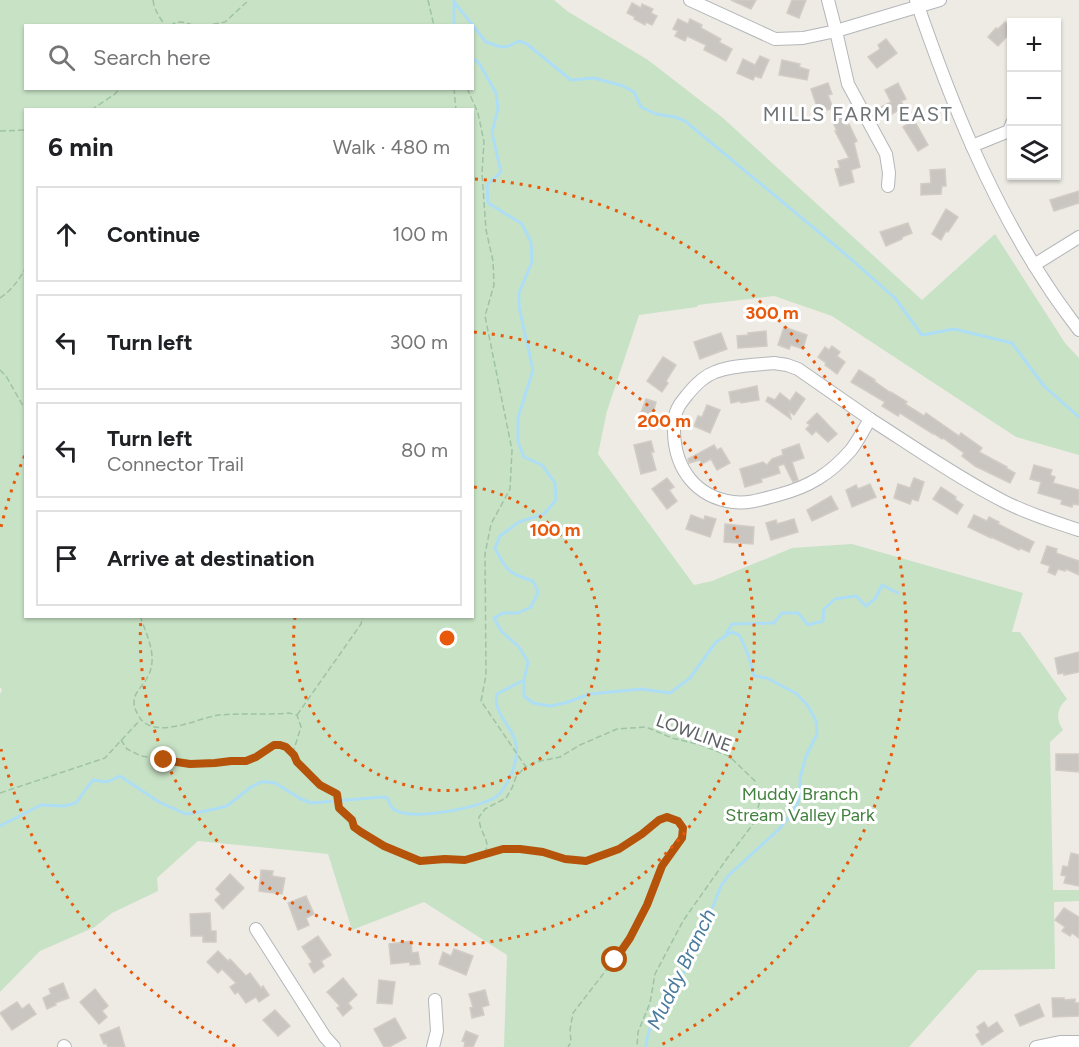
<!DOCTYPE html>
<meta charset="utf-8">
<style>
:root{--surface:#fff;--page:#f6f6f6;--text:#202124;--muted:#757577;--line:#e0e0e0}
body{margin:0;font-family:Figtree,sans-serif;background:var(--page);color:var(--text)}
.controls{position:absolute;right:18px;top:18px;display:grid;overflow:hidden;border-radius:0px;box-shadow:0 2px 4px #0004}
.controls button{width:54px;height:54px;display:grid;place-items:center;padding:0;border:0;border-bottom:2px solid var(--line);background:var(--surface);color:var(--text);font:30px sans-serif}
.stop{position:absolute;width:18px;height:18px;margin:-14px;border:4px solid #b45309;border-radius:50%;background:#fff}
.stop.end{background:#b45309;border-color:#fff;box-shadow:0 2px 6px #0008}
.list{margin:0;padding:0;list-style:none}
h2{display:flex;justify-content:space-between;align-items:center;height:78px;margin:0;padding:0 24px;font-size:26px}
h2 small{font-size:20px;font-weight:400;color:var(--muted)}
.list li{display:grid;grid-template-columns:39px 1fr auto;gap:18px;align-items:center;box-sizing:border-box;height:96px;margin:0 12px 12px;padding:0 12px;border:2px solid var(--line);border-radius:0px}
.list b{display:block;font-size:22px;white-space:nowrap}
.list p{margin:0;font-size:20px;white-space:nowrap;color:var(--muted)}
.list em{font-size:20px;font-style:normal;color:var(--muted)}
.icon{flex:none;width:33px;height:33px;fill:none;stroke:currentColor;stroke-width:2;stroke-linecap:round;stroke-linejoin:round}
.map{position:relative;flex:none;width:1079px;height:1047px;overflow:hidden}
.search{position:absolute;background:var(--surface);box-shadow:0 2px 4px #0004;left:24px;top:24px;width:450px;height:66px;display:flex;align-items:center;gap:15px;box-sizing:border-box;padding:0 21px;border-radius:0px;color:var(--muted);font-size:22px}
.panel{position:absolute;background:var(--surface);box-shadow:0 2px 4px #0004;left:24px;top:108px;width:450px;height:510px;border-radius:0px}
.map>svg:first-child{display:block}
.green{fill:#c8e2c5;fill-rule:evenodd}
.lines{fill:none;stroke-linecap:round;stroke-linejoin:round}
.stream{stroke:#aedef5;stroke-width:3}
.building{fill:#c9c6c2;stroke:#d2ccc4;stroke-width:1.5}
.minor-casing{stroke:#b3b6b9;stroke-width:14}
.path{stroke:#9fc3a5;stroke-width:1.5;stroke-dasharray:6 3;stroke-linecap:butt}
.minor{stroke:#fff;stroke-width:12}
.route{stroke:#b45309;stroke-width:8}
.ring{fill:none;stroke:#e8590c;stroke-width:3;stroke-dasharray:3 6}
.labels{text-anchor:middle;stroke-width:6;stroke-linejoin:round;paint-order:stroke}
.street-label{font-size:18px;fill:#5d6164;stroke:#fff}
.park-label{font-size:18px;fill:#43813f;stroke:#fff}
.neighbourhood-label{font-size:20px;letter-spacing:1.5px;fill:#6e7376;stroke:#fff}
.water-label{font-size:20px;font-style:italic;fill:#497b9d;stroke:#fff}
.centre{fill:#e8590c;stroke:#fff;stroke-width:3}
.ring-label{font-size:18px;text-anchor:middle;font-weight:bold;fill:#e8590c;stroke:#fff;stroke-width:6;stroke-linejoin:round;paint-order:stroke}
</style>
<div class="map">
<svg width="1079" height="1047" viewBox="0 0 1079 1047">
<rect width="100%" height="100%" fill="#eeebe5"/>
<!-- green -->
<path class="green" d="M0,0H554L567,11L648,60L723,118L922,300L995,234L1065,343L1079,358V455L1016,437L832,316L774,296L706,304L698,305L697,307L639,315L607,411L598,454L694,585L712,581L792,548L852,544L1023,593L1012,632H1020L1067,699C1057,708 1055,718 1063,730L1050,742L1053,890H1079V901L1054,902L1055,969L978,970L909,1047H504L507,955L424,902L352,930L328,854L198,841L157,878L158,891L112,913L95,927L40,951L0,992V694L2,690L0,687ZM26,26H472V88H26ZM26,110H472V616H26Z"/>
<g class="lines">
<!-- stream -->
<g class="stream">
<path d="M455,3L486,42L501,47L509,46L519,41L527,44L571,80L594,78L623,86L634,92L641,107L656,114L675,117L685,121L844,253L895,298L922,335L954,329L1012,343L1044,386L1079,417"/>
<path d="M454,26V0"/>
<path d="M472,58L479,63L496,93L498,108L492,133L501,172L487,185L488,203L522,224L531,242L532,262L519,293V307L533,370L518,418V442L524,457L542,465L555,483L556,500L544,514L519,522L500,536L495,548C506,571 510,574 533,581L538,592L531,607L518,613H503L494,618L502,632L519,647L528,662L524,680V696L533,703L550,706L565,703L590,694L641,689L670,693L690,678L716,642L732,632L739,635C747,648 750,661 754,676L767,678L797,694L808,706L816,721L817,734L806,756L800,778V798L792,813L779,829L728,876L721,886C710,913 700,942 686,968C672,996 649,1014 646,1047"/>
<path d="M725,636L732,624L774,623L782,613H798L808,625L823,621L824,609L835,599L856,596L866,606L875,599L882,585L898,593"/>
<path d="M0,826L41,805L64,806L76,803L86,789L93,780L107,782L120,776L159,802L186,814L206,811L227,806L251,787L261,782H268L275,783L301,799L311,803L383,797L387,798C390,802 390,808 395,810C413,821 475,808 494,798C503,794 513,773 515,763C517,756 517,746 515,740C510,725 492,710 497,694L524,680"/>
</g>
</g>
<!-- building -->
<g class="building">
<path d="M731,0H756L751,9Z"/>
<path d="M792,0H806L799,18L787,13Z"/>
<path d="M632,3L641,8L642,4L653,9L651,13L657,16L652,25L646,22L645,25L634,19L635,17L627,13Z"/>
<path d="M678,19L688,24L690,19L702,25L701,28L721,39L719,42L732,49L726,61L704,50L706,45L687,36L685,41L675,36L678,31L673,29Z"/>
<path d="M1005,22L1011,28V32L998,46L988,37L996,28L998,29Z"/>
<path d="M886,39L897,53L877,68L868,57L880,49L878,45Z"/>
<path d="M760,56L769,60L761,78L755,76L753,80L737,73L743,59L755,65Z"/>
<path d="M782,60L800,64L799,67L809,70L807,80L779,75Z"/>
<path d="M828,83L832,94L828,95L833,108L819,113L811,89Z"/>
<path d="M898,83L906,99L901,101L904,107L887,117L881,107L891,102L885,90Z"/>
<path d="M841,115L846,126L849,124L857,141L854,143L860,167L851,170L854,182L840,186L835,169L840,168L838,161L849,158L835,131H837L832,120Z"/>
<path d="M914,120L928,145L918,151L903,127Z"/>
<path d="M945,169L946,186H942L941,194L921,195V184L931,183L930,170Z"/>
<path d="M1079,191V203L1054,211L1050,200Z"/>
<path d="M946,209L958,217L948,232L946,231L941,240L932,234Z"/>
<path d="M908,223L912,233L902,237V239L886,246L880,232Z"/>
<path d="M784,327L807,335L803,349L791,345L789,349L778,345Z"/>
<path d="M766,331L767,346L738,348L737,336L748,335V333Z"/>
<path d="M721,333L727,349L700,359L694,342Z"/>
<path d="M832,346L840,352L837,356L845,362L837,374L825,365L826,363L818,357L825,347L829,350Z"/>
<path d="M663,357L676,365L666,381L668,383L662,392L647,381Z"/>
<path d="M859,370L875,380L874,381L891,393V392L907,402L905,404L924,416L926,413L959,436L961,433L982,448L979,452L1007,467L1006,468L1015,473L1010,483L975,466L962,456L964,453L943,438L942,439L933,433V434L900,413L898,416L882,406L885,402L851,382Z"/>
<path d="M757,386L759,400L741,403L740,401L731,403L729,392Z"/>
<path d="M796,392L805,399L794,415L789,411L791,419L766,401L768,397L775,400L780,393L790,401Z"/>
<path d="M646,399L656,402L649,429L636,426Z"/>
<path d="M707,405L720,410L710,433L694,426L698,416L702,417Z"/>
<path d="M817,413L837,434L828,442L816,431L812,435L806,429L810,425L807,423Z"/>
<path d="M651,441L654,452H651L656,470L641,474L634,445Z"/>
<path d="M799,444L804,458L792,462L798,480L793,482L784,464L778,466L780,473L761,479L762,482L745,487L740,469L763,462L767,465L772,459L783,455L782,450Z"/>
<path d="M714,445L717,450L721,448L730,463L717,470L711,459L702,464L700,460L689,463L688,459Z"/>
<path d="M1034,465L1052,470L1050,475L1055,477L1053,483L1079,490V505L1073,504L1072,507L1061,504L1062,500L1038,493L1041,482L1030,479Z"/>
<path d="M667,478L674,487L669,490L677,501L667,509L652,489Z"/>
<path d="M914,478L924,482L918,501L912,499L910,504L894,498L898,484L910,488Z"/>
<path d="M870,484L876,497L852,507L846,490L856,485L858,489Z"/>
<path d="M941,487L956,497L955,499L963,505L957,514L933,499Z"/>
<path d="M831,496L838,509L812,521L807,510Z"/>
<path d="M691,515L704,520L705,516L716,519L710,537L686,529Z"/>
<path d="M974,515L987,521L989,517L999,522L998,524L1034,542L1029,552L1020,548L1019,550L991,537V538L968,527Z"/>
<path d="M794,519L798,532L771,540L766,523L776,520L777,524Z"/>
<path d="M725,524L754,527L753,544L724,542Z"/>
<path d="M1047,546L1057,549L1056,553L1079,561V575L1066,569L1065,571L1058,569L1055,575L1048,572L1050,566L1041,563Z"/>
<path d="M1079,652V672L1064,675V673L1058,674L1055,658Z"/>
<path d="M1056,754H1079V772L1056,770Z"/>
<path d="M1071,853L1079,855V886L1064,883L1066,876L1061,875L1063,866L1068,867Z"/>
<path d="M261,870L273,871L272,876L285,878L282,894L259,891Z"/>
<path d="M230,874L244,888L223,909L215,900L221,894L216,889Z"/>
<path d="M306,896L314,914L306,918L309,925L298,930L288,903Z"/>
<path d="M1064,908L1079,917V938L1072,933L1070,936L1062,931L1065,927L1055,920Z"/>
<path d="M210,913L211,931H216V942H203V936H191L190,914Z"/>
<path d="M318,936L331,955L321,961L324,966L314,973L309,964L312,962L302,947Z"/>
<path d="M411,941L412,953L418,952L420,964L410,965V962L391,964L389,944Z"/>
<path d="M454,949L473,956L466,975L439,964L443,952L451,956Z"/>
<path d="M218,951L228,961L230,959L246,976L250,973L261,988L263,986L269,995L259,1002L256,997L246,1003L238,992L235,994L230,987L236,983L222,969L218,973L207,962Z"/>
<path d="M343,978L357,995L348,1003L352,1008L343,1016L337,1008L340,1006L327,992Z"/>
<path d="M379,980L395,982L392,1004L377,1003Z"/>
<path d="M63,983L69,998L55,1003L56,1005L47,1009L43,998L51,994L49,989Z"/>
<path d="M95,989L108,1006L102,1011L107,1017L99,1024L80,1002Z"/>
<path d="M485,990L489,1005L482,1007L484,1015L472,1018L470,1008L473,1007L469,994Z"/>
<path d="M1052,998H1064V1000L1075,999V1003H1079V1016L1053,1017Z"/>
<path d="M17,1002L22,1009L29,1004L36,1014L12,1030L0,1013Z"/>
<path d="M1039,1004L1044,1016L1020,1026L1015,1015Z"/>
<path d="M275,1010L290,1026L278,1036L263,1020Z"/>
<path d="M395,1018L406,1038L389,1047H384L374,1029Z"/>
<path d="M984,1022L988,1028L997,1022L1003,1031L982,1045L976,1035L980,1032L977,1027Z"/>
<path d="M119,1027L125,1047H108L106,1043L104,1044L100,1035Z"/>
<path d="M466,1031L478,1036L473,1047H464L465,1042L462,1041Z"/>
</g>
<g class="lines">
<defs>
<g id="minor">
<path d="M690,0L775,39L803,38L836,31L828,0"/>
<path d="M916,0C950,99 989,198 1047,285C1057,301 1068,315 1079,330"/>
<path d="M972,146L1009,131L1012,123"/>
<path d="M888,186L889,173L886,154L848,84L836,31L940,0"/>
<path d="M1034,265L1079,237"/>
<path d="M774,363L787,365L798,369L870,419C864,429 858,441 851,450C830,474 809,487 778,495C763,499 749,504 733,502C696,497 675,469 674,432C674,423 674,414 679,406C681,402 685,398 687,395C695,385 704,376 715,372C733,365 755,365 774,363Z"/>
<path d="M870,419C914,447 958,478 1005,502C1029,514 1054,522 1079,530"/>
<path d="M256,929L325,1037L334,1047"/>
<path d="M64,1046L65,1047"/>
<path d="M433,1047L437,1031L435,1000"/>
<path d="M1036,1047L1060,1042H1079"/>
</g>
</defs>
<!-- minor casing -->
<use href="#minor" class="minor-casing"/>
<!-- path -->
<g class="path">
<path d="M153,0C154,9 160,19 166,26"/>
<path d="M428,0L434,26"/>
<path d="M170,26C179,19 186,23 196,26"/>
<path d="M204,26L225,22L249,0"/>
<path d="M454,88L456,110"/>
<path d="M467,88L478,113L484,142L482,173L486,230L493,261L494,285L485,316L512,450L510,489L491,524L485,554L486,675L481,701L526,767L536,762L560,757L580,745L617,729L646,727L672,738L701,745L729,756L755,781L760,801L753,824L728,857L683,921L655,974L650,1003L638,1032L637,1047"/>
<path d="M91,110L115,94L120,88"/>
<path d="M0,131L26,130"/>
<path d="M0,298C12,290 19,280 26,267"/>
<path d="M0,370L6,376L26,411"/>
<path d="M140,616C147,636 159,658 147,678C143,686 134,692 134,702C134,707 136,711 138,715C153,742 197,718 219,715C242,713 266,715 289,713L297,715L301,727L294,749V755L297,762L320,785L337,794L339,809L352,820L354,827L361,832L384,846L420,861L445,859H465L503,849H520L543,852L565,859L586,860L619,849L642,834L659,820L667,817L678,821L683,827L682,838L662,866L647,905L630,938L614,960L573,1013L570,1030L571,1042L568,1047"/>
<path d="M297,715L361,624L363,616"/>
<path d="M121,740L127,749L141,756L190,764L215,763L231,761H246L256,757L274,745H280L286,747L294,755"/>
<path d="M0,793L105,758L140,720"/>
<path d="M486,853L485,852C490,843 484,837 481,828C480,826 479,820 479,817L485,809L506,798L512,788L516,777L525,767"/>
</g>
<!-- minor -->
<use href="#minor" class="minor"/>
</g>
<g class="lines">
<!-- route -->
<path class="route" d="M164,760L190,764L215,763L231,761H246L256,757L274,745H280L286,747L294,755L297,762L320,785L337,794L339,808L352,820L354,827L361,832L384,846L420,861L445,859L465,860L503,849H520L543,852L565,859L586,861L619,849L642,834L659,820L667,817L678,821L683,828L682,838L662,866L647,905L630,938L615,960"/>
</g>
<!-- distance rings -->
<g class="ring">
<path d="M474 487A153 153 0 1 1 295 617"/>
<path d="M474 332A307 307 0 1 1 141 617"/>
<path d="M235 1046A460 460 0 0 1 1 749M1 527A460 460 0 0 1 25 455M475 179A460 460 0 0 1 659 1046"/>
</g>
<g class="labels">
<!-- street labels -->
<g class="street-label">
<text transform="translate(694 733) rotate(20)" y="6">LOWLINE</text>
</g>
<!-- park labels -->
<g class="park-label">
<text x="800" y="800">Muddy Branch<tspan x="800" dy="21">Stream Valley Park</tspan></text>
</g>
<!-- neighbourhood labels -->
<g class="neighbourhood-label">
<text x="858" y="121">MILLS FARM EAST</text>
</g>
<!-- water labels -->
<g class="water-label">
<text transform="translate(681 969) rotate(-64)" y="7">Muddy Branch</text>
</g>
</g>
<circle cx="447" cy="638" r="9" class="centre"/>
<g class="ring-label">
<text x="772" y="319">300 m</text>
<text x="664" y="427">200 m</text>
<text x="555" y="536">100 m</text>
</g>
</svg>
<div class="controls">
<button>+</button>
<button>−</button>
<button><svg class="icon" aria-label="layers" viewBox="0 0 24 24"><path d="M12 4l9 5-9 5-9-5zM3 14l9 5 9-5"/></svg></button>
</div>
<div class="stop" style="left:615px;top:960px"></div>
<div class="stop end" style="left:164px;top:760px"></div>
<div class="search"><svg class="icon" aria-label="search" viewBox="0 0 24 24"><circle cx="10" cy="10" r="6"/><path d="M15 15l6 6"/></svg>Search here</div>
<section class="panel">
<h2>6 min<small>Walk · 480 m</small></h2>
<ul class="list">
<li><svg class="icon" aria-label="ahead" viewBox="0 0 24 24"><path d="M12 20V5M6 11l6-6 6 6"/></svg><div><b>Continue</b></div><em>100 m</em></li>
<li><svg class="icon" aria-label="left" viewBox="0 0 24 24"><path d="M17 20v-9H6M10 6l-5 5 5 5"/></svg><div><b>Turn left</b></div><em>300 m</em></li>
<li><svg class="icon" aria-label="left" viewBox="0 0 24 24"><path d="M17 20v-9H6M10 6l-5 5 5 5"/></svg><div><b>Turn left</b><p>Connector Trail</p></div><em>80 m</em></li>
<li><svg class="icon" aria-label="arrive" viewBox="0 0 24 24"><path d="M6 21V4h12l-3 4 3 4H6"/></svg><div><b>Arrive at destination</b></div></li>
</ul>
</section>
</div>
